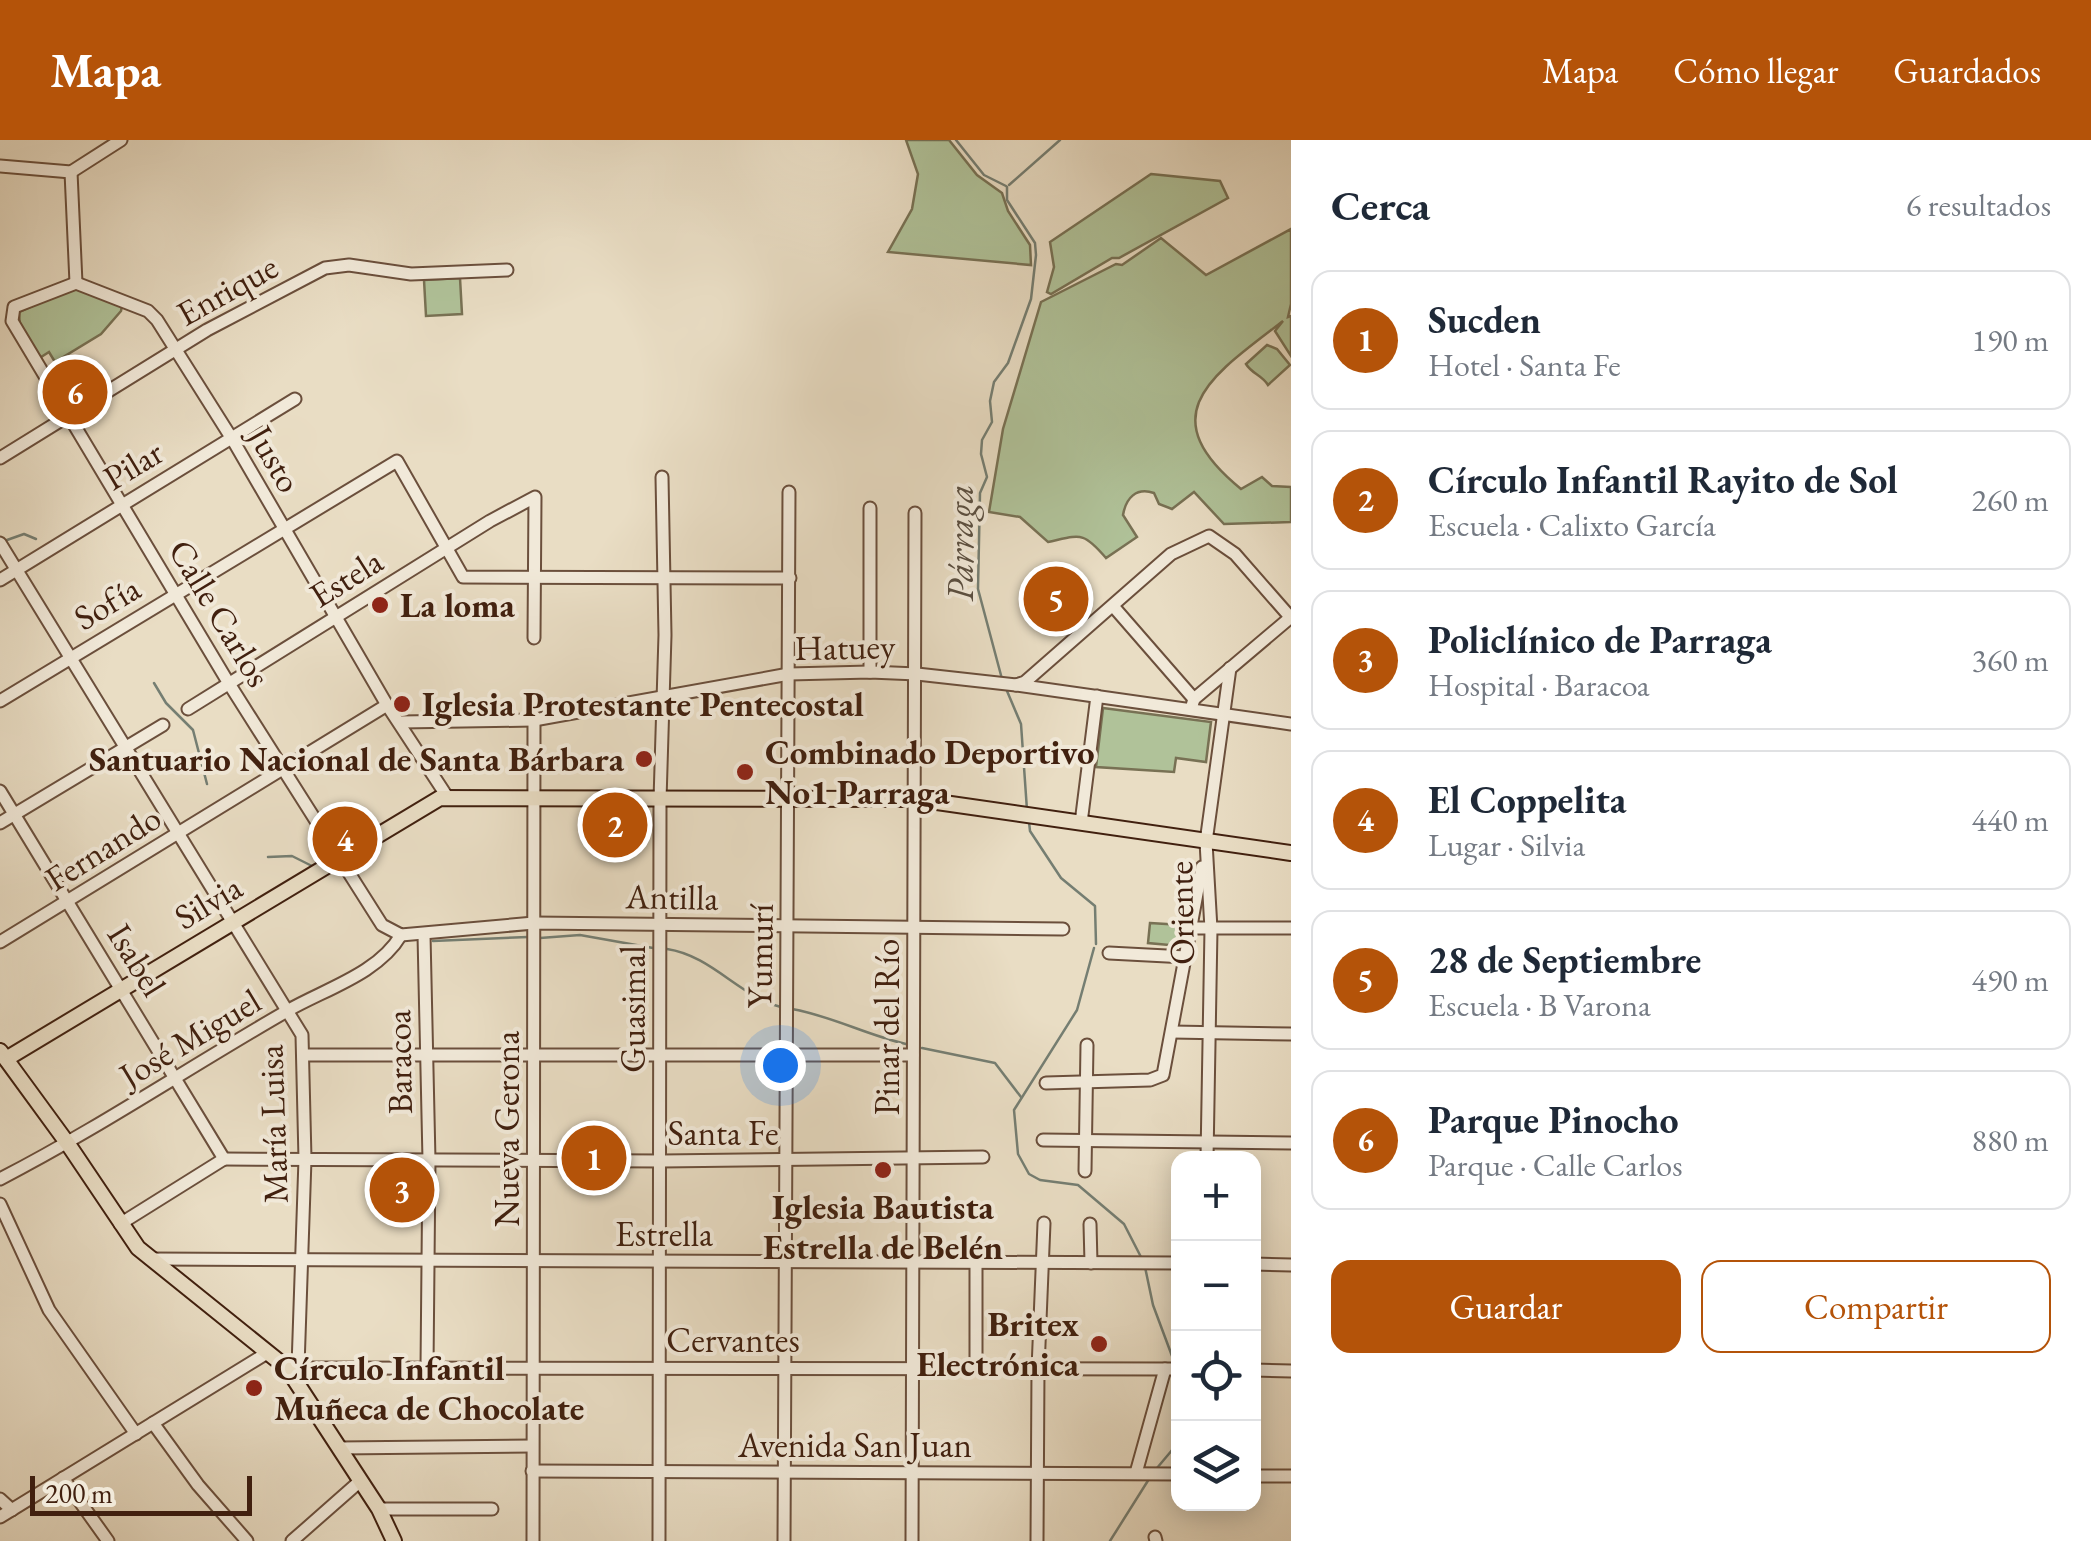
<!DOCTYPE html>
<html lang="es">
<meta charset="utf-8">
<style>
:root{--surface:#fff;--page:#f2f2f3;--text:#1f2937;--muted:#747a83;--line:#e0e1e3;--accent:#b45309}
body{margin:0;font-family:"EB Garamond",serif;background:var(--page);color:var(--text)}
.controls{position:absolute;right:30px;bottom:30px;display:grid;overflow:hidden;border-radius:20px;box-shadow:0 5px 25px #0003}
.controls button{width:90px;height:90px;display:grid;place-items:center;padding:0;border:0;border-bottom:2px solid var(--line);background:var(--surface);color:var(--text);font:50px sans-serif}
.scale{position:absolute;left:30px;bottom:25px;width:222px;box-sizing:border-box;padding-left:10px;border:5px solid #41200f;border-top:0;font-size:28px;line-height:35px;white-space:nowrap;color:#41200f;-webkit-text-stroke:8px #f1e9d9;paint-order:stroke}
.you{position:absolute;left:780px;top:925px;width:35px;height:35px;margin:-25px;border:8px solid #fff;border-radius:50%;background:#1a73e8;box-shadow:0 0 0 15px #1a73e833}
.badge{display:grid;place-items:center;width:65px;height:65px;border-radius:50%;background:var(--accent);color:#fff;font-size:32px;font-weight:700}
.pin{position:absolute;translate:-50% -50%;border:5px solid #fff;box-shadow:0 2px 10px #0006}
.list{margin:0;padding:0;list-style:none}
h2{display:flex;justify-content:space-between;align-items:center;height:130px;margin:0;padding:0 40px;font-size:42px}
h2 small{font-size:32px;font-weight:400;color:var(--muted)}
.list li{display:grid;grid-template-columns:65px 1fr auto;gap:30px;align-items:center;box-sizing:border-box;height:140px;margin:0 20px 20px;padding:0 20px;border:2px solid var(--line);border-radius:20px}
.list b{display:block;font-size:38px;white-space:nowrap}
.list p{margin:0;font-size:32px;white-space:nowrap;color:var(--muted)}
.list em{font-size:32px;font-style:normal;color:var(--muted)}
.actions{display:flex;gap:20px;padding:30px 40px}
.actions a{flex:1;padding:22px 0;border:2px solid var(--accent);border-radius:20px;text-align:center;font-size:35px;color:var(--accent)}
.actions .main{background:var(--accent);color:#fff}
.icon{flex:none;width:55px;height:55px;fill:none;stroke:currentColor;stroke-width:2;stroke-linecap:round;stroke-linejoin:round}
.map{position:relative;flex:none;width:1291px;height:1401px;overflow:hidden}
header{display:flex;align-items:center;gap:60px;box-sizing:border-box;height:140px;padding:0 50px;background:var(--accent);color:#fff}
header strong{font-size:48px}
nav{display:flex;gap:55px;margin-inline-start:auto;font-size:35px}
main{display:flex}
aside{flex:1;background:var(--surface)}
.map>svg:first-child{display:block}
.green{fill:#b0c299;stroke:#787154;stroke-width:2.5}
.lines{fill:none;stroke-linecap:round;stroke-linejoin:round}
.stream{stroke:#757e72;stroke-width:2.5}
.minor-casing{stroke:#6b4f3c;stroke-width:15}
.major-casing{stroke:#41200f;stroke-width:18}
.minor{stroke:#f1e9d9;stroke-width:11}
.major{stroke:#e9ddc4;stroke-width:14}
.poi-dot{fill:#8f2418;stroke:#f1e9d9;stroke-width:4}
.labels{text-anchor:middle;stroke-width:8;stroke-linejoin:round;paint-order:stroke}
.street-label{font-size:35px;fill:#41200f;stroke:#f1e9d9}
.poi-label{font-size:35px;font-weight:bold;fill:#41200f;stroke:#f1e9d9;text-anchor:start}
.water-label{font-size:38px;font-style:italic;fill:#5b4f41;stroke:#f1e9d9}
</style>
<header>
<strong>Mapa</strong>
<nav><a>Mapa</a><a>Cómo llegar</a><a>Guardados</a></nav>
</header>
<main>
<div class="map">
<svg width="1291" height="1401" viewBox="0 0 1291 1401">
<rect width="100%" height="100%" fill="#e9ddc4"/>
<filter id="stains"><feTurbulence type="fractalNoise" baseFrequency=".002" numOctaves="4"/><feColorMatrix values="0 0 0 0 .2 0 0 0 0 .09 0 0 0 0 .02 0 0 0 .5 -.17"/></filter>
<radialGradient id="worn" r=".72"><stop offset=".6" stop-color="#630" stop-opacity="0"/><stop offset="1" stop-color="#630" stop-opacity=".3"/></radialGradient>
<!-- green -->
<g class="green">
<path d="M906,0H949L977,35L1002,53L1008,71L1030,105L1031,125L888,112L912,69L918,34Z"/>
<path d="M1151,34L1220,41L1228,58L1119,118H1112L1051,154L1047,152L1054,127L1050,102Z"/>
<path d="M1291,89V164L1288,177L1291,176V216L1275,191L1283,181C1213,235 1149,274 1241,349L1262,337L1272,346L1291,347V382L1224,384L1194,352L1172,369L1159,364L1154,353C1136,347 1126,358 1123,375L1137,397L1106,418C1083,391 1081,395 1048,402L1020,377L989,372L1003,289L1041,162L1116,124L1122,125L1161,98L1206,135Z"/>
<path d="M460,138L462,174L426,176L424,140Z"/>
<path d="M76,146L122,166L121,171L101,194L55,222L49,212L38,219L20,187L19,172Z"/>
<path d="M1267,205L1277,209L1290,225L1268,245C1262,235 1252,234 1246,224Z"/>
<path d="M1103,568L1211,582L1206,622L1176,618L1174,632L1096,627Z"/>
<path d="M1150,783L1182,785L1180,806L1148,803Z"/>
</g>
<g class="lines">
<!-- stream -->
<g class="stream">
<path d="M956,0L984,35L1006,46"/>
<path d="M1009,45L1060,0"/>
<path d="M7,400L24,394L36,399"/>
<path d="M1002,539L978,449L980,353L987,337L981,314L982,300L992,282L990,261L994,242L1008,223L1031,159L1036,115L1035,103L1007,60V47"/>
<path d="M154,543L166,563L193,590L207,644"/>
<path d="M1007,551L1021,584L1027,670"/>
<path d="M1029,682L1030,691L1061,738L1095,766L1096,804"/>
<path d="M268,717L292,716L314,727"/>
<path d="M540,798L580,795L653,808"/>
<path d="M433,801L528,797"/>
<path d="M1094,808L1077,870L1014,970L1018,1014L1029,1034L1040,1040L1078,1045L1124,1084L1142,1119"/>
<path d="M667,809C713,816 739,857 784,868"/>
<path d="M792,869C832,876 866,895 906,904"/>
<path d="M922,908L995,923L1021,957"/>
<path d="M1145,1127L1153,1165L1175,1224"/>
<path d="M1176,1235L1178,1251"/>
<path d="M1157,1328L1178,1303"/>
<path d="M1110,1401L1149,1339"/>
</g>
<defs>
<g id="minor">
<path d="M0,26L71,32L121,0"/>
<path d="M71,32L76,143"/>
<path d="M76,143L14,167L12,181L228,542L382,785L401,795L534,783L1063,789"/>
<path d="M76,143L148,171L157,180L234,302L387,565L448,658"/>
<path d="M0,318L207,190L325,128L349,125L411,134L507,130"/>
<path d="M870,368V532"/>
<path d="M0,403L302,895L305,1019L298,1227"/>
<path d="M0,440L295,259"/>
<path d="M1113,466L1194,559"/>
<path d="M1016,545L1025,542L1171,414L1209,396L1235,414L1291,478"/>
<path d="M0,561L397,321L463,437L790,438"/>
<path d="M188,569L490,381L535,357L534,498"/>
<path d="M1191,569L1194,559L1291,477"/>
<path d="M401,582L534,580L789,534L870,532L917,534L1016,545L1291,584"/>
<path d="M0,651L224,1019"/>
<path d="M0,683L163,585"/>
<path d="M1081,683L1097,556"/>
<path d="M1192,788H1291"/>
<path d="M424,795L429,1020L427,1227"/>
<path d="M0,802L387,565"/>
<path d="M1109,813L1186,817"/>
<path d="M1172,892L1291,894"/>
<path d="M304,915H913"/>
<path d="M1046,943L1150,940L1163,935L1202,727"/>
<path d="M1043,1000L1291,1003"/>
<path d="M1207,1018L1211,789L1206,702L1230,528"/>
<path d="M224,1019L662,1021L983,1017"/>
<path d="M1085,1031L1087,905"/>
<path d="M0,1039C99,988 191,926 287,871C325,849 378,834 401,795"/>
<path d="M0,1064L49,1170L136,1294"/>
<path d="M120,1084L224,1019"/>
<path d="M1090,1084L1091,1123"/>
<path d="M150,1119L1178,1123"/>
<path d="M976,1123V1228"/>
<path d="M1254,1124L1291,1125"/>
<path d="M291,1228L1178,1229"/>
<path d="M1254,1230L1291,1231"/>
<path d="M153,1283L198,1345L247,1401"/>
<path d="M339,1308L532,1306"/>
<path d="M532,1331L1178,1334"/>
<path d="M1136,1333L1165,1229"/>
<path d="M1254,1336H1291"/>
<path d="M63,1338L108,1401"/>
<path d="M0,1359L12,1370"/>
<path d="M379,1369H492"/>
<path d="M0,1377L267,1213"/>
<path d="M1155,1397L1156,1401"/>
<path d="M292,1401L359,1342"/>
<path d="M533,1401L534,576"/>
<path d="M659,1401L660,660L665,495L662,337"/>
<path d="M784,1401L789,352"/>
<path d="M912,1401L915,373"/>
<path d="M1037,1401L1038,1229L1044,1083"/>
</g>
<g id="major">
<path d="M0,911L68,1004L138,1108L287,1228L379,1369L394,1401"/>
<path d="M6,919L440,658L916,659L1291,713"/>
</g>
</defs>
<!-- minor casing -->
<use href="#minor" class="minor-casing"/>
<!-- major casing -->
<use href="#major" class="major-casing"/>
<!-- minor -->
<use href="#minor" class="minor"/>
<!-- major -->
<use href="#major" class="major"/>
</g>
<!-- markers -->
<g class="poi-dot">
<circle cx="380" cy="465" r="10"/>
<circle cx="402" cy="564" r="10"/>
<circle cx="644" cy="619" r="10"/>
<circle cx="745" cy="632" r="10"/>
<circle cx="883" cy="1030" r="10"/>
<circle cx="1099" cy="1204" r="10"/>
<circle cx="254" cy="1248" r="10"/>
</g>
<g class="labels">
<!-- street labels -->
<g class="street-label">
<text transform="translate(227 150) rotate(-29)" y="12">Enrique</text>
<text transform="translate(275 319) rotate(60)" y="12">Justo</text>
<text transform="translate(133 325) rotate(-31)" y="12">Pilar</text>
<text transform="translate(346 438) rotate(-32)" y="12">Estela</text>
<text transform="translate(107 463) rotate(-31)" y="12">Sofía</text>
<text transform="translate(220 473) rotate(59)" y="12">Calle Carlos</text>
<text transform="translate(845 507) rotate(-1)" y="12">Hatuey</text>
<text transform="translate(103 708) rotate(-32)" y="12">Fernando</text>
<text transform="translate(672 757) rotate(1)" y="12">Antilla</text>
<text transform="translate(208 762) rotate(-31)" y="12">Silvia</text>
<text transform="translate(1181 773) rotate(-91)" y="12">Oriente</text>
<text transform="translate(760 816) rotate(-89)" y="12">Yumurí</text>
<text transform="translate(137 820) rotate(58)" y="12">Isabel</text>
<text transform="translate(633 869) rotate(-90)" y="12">Guasimal</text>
<text transform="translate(887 887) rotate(-90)" y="12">Pinar del Río</text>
<text transform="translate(190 898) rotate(-31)" y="12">José Miguel</text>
<text transform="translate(399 922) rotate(-91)" y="12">Baracoa</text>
<text transform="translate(273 984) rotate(-92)" y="12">María Luisa</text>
<text transform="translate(507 989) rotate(-90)" y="12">Nueva Gerona</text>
<text x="723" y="1005">Santa Fe</text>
<text x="664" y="1106">Estrella</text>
<text x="733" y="1212">Cervantes</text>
<text x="855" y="1317">Avenida San Juan</text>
</g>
<!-- poi labels -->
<g class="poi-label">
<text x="400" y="477">La loma</text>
<text x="422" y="576">Iglesia Protestante Pentecostal</text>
<text x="765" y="624">Combinado Deportivo<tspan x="765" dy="40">No1 Parraga</tspan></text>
<text x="624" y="631" text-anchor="end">Santuario Nacional de Santa Bárbara</text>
<text x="883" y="1079" text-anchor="middle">Iglesia Bautista<tspan x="883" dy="40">Estrella de Belén</tspan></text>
<text x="1079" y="1196" text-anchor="end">Britex<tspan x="1079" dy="40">Electrónica</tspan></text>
<text x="274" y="1240">Círculo Infantil<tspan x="274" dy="40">Muñeca de Chocolate</tspan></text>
</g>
<!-- water labels -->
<g class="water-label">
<text transform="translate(960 403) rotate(-90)" y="13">Párraga</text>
</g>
</g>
<rect width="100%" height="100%" filter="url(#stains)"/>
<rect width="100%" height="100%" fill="url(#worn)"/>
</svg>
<div class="controls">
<button>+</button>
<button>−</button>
<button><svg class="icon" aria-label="locate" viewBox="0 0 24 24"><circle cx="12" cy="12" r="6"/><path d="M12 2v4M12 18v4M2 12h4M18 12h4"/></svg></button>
<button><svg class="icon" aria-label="layers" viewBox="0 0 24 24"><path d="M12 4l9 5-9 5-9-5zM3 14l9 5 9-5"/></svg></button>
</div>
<div class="scale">200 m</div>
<div class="you"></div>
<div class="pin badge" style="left:594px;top:1018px">1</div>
<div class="pin badge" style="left:615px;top:685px">2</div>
<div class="pin badge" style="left:402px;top:1050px">3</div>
<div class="pin badge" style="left:345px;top:699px">4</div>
<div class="pin badge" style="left:1056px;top:459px">5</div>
<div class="pin badge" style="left:75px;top:252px">6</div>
</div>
<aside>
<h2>Cerca<small>6 resultados</small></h2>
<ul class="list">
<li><span class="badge">1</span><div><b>Sucden</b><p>Hotel · Santa Fe</p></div><em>190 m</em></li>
<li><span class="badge">2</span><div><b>Círculo Infantil Rayito de Sol</b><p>Escuela · Calixto García</p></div><em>260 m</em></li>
<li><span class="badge">3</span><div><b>Policlínico de Parraga</b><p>Hospital · Baracoa</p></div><em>360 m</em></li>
<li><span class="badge">4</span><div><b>El Coppelita</b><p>Lugar · Silvia</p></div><em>440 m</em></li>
<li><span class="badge">5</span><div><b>28 de Septiembre</b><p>Escuela · B Varona</p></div><em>490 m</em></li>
<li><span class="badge">6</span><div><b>Parque Pinocho</b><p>Parque · Calle Carlos</p></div><em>880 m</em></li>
</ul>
<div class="actions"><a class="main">Guardar</a><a>Compartir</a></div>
</aside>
</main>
